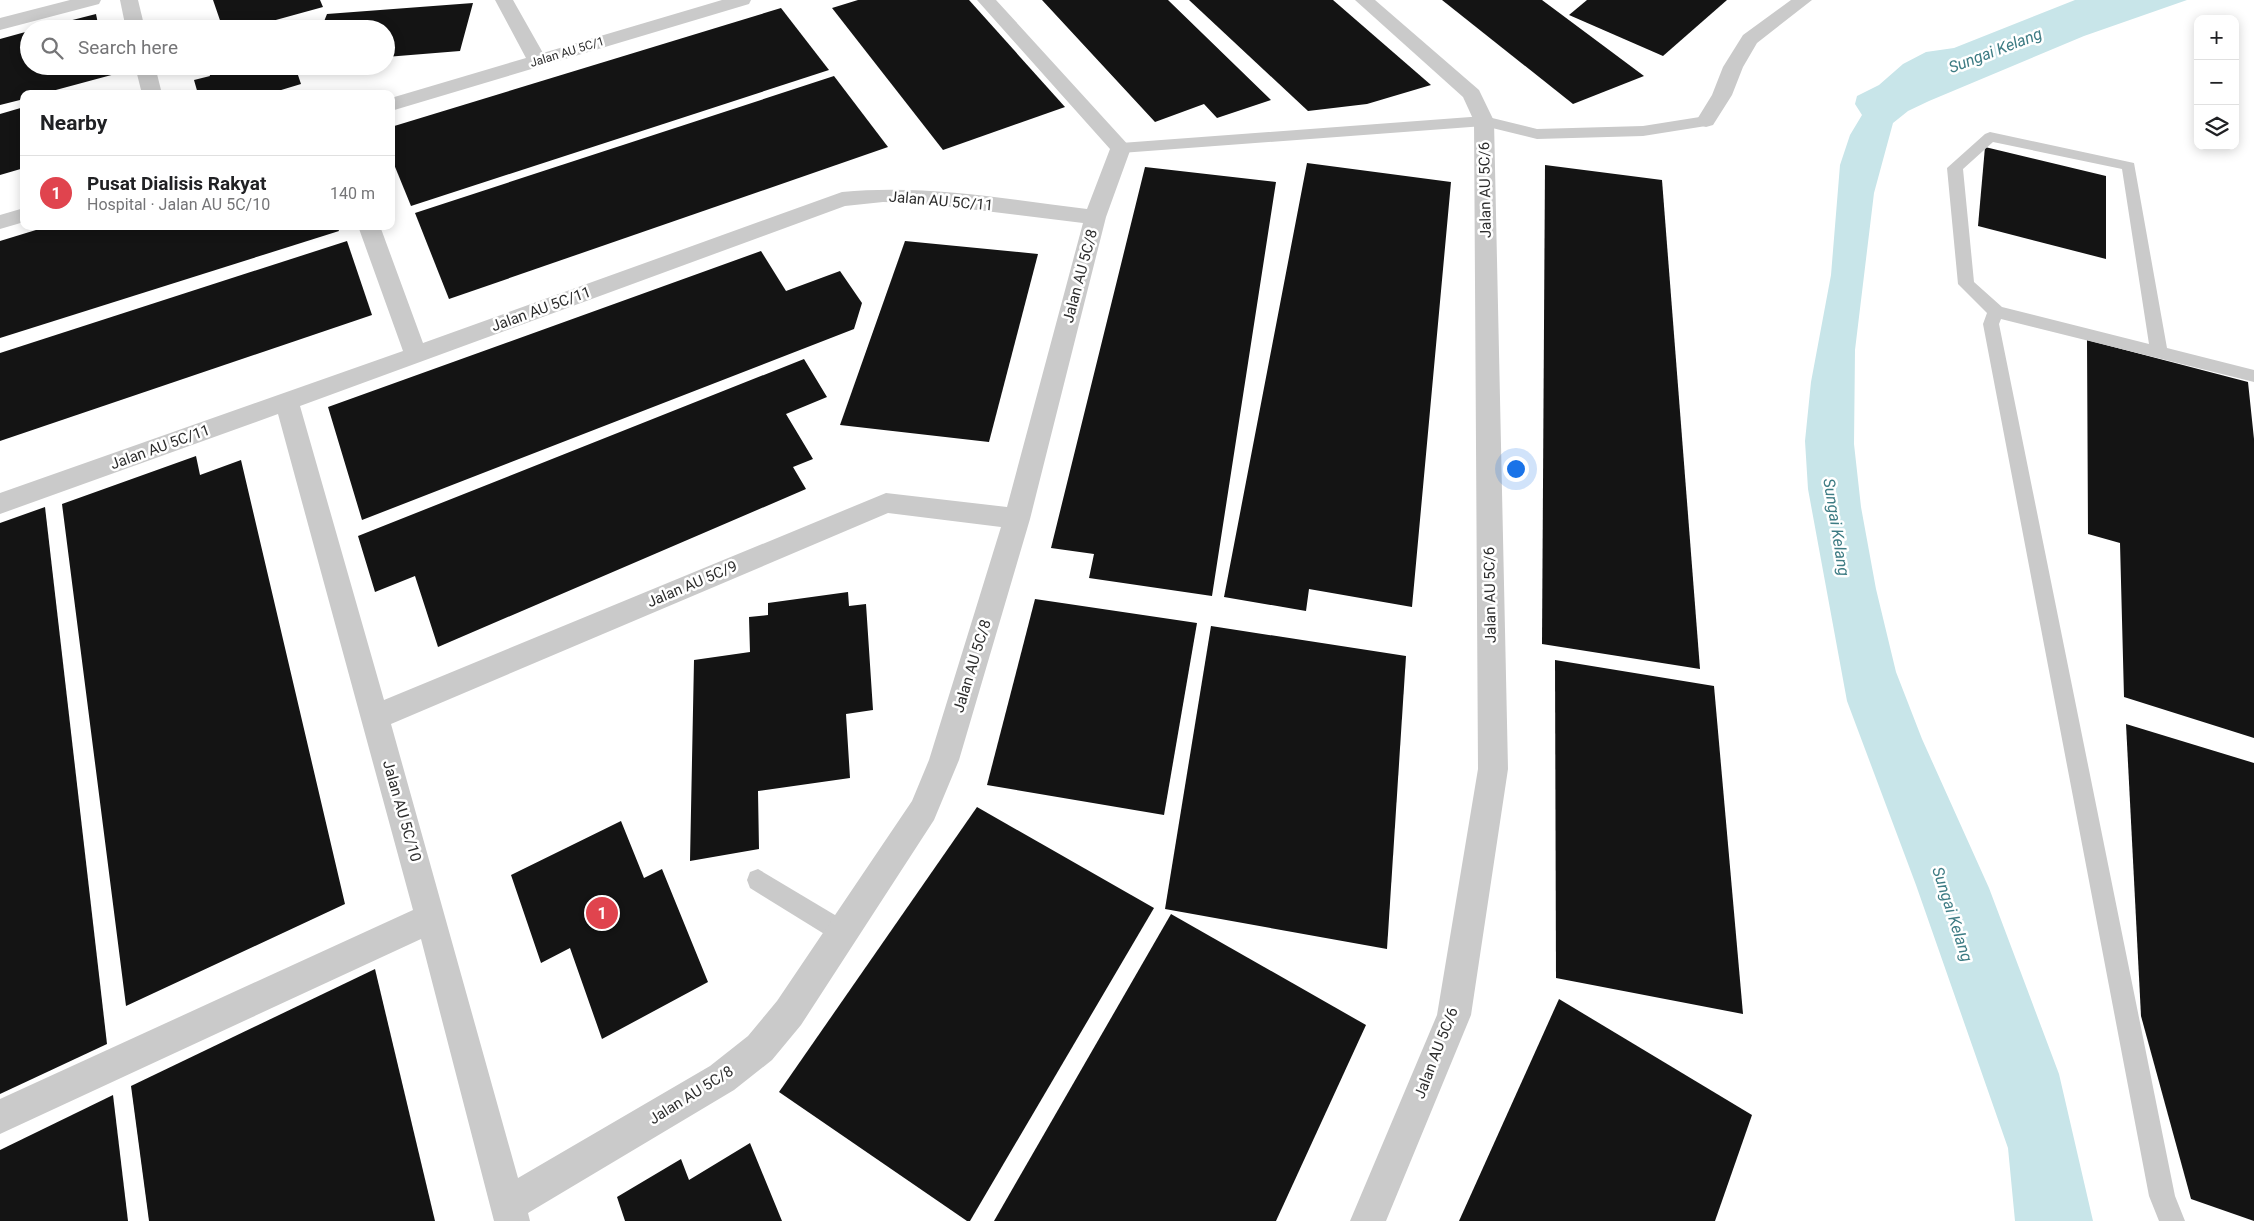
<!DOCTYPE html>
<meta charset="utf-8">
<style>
:root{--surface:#fff;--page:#f2f2f2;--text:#202124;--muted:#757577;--line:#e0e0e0;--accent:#7c3aed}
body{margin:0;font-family:Roboto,sans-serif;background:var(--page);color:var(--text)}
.controls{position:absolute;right:15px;top:15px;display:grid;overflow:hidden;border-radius:10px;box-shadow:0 2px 12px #0003}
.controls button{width:45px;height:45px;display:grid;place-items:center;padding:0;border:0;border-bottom:1px solid var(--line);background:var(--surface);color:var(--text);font:25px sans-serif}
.you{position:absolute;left:1515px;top:468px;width:18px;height:18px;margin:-12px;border:4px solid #fff;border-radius:50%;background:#1a73e8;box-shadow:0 0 0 8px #1a73e833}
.badge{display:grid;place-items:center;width:32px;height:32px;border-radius:50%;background:var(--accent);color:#fff;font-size:16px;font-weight:700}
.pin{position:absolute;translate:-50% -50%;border:2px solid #fff;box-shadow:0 1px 5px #0006}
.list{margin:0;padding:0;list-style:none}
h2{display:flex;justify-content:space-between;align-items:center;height:65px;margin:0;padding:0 20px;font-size:21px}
h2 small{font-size:16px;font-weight:400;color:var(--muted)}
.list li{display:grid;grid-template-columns:32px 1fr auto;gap:15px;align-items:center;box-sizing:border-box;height:75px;padding:0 20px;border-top:1px solid var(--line)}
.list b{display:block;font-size:19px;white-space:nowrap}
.list p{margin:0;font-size:16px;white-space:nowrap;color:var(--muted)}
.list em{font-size:16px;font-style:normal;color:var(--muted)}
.icon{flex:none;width:28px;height:28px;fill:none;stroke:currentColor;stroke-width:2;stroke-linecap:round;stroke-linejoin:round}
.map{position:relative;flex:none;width:2254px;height:1221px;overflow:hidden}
.search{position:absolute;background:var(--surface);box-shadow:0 2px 12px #0003;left:20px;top:20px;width:375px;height:55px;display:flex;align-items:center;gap:12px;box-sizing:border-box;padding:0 18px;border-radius:28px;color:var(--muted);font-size:19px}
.panel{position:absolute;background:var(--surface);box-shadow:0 2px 12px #0003;left:20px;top:90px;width:375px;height:140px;border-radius:10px}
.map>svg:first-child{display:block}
.water{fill:#c8e5e9}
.building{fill:#141414}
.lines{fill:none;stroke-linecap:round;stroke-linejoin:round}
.service{fill:#cacaca;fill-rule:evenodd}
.minor{fill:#cacaca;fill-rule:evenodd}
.labels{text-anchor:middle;stroke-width:5;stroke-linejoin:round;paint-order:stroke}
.far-street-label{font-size:12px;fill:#2d2d2d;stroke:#fff}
.street-label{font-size:15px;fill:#2d2d2d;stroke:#fff}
.water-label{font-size:16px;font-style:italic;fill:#3e7c84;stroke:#fff}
</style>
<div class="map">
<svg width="2254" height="1221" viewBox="0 0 2254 1221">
<rect width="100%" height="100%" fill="#fff"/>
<!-- water -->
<path class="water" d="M2075,0H2187L2084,36L1929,101L1908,111L1893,123L1874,193L1855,350L1854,444L1861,507L1876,589L1896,672L1922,739L1989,888L2059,1074L2093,1221H2015L2008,1148L1916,885L1847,701L1808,489L1805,441L1811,382L1831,275L1840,165L1850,135L1862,115L1855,104L1857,96L1879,85L1903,64L1926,52L1954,48Z"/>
<!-- building -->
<g class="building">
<path d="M213,0H320L323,7L243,29H223Z"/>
<path d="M858,0H969L1065,107L943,150L832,8Z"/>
<path d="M1042,0H1168L1271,100L1217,118L1204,104L1155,122Z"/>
<path d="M1189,0H1333L1431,85L1367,104L1308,111Z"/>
<path d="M1442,0H1542L1644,76L1573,104Z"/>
<path d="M1587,0H1727L1663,56L1569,15Z"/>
<path d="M473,3L460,51L386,57V29H321L327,14Z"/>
<path d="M781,8L829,70L411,206L391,157V127Z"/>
<path d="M96,14L99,29H41V28Z"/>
<path d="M29,31V66H129L130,70L41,94H24V99L0,105V39Z"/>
<path d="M214,66H295L301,84L268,94H230L229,91L221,94H198L194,80L210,76L208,68Z"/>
<path d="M834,76L888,147L449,299L415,213Z"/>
<path d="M24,107V168L0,175V114Z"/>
<path d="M1985,147L2106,176V259L1978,226Z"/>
<path d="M1307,163L1451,182L1412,607L1309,589L1306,611L1224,597Z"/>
<path d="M1545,165L1662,180L1700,669L1542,644Z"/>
<path d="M1145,167L1276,182L1212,596L1089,578L1094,554L1051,548Z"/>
<path d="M49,226H337L339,231L0,338V241Z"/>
<path d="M347,241L372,315L0,441V353Z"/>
<path d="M905,241L1038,254L989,442L840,425Z"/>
<path d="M761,251L786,291L840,271L862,303L854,329L362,520L328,407Z"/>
<path d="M2087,340L2248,382L2254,439V738L2124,697L2120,543L2088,534Z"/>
<path d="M804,359L827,397L786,414L813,459L793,467L806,489L438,647L415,576L375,592L358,536Z"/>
<path d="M196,456L200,475L241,460L345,904L126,1006L62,504Z"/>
<path d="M45,507L107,1044L0,1094V523Z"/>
<path d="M848,592L849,606L866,604L873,710L846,714L850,778L758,791L759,849L690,861L694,660L750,652L749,617L768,615V603Z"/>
<path d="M1035,599L1197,623L1164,815L987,785Z"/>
<path d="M1211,626L1406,656L1387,949L1165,909Z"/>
<path d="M1555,660L1714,686L1743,1014L1556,978Z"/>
<path d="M2126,724L2254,763V1221L2191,1199L2141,1016Z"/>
<path d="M977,807L1154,908L970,1221H967L779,1092Z"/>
<path d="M621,821L644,878L662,869L708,982L602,1039L570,948L541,963L511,875Z"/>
<path d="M1171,914L1366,1025L1276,1221H994Z"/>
<path d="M375,969L435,1221H149L131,1086Z"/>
<path d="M1559,999L1752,1115L1715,1221H1459Z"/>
<path d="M113,1095L128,1221H0V1150Z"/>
<path d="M750,1143L782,1221H625L617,1197L681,1159L689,1180Z"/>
</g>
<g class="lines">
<!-- service -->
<g class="service">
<path d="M1484,116L1537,129L1643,126L1706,116L1713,121L1706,126L1643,136L1537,139L1484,126L1121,153L1113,148L1121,143Z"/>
<path d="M1990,132L2134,163L2167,348L2254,370V382L2001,319L1999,324L2175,1196L2185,1221H2159L2149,1196L1983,324L1987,313L1958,284L1947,168L1985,134ZM1993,142L2122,169L2149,344L2002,307L1974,282L1963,169Z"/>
<path d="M758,869L850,924L854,932L850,940L842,944L834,940L750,888L747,880L750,872Z"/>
</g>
<!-- minor -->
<g class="minor">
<path d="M70,0H101L99,4L0,30V18Z"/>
<path d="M120,0H138L145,29H126Z"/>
<path d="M495,0H513L543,53L722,0H751L749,4L391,111V98L526,58Z"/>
<path d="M977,0H996L1131,148L1106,217L1030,519L959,760L934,820L801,1025L772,1060L734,1090L528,1213L530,1221H494L421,939L0,1134V1099L413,910L278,414L0,514V493L403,351L358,226H380L423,343L842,192C924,184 1006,199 1087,209L1110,149ZM883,202L920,203L1083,223L1007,507L886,493L384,700L300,406L845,206ZM888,513L1001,527L929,760L912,801L777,1001L748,1036L710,1066L518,1178L391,724Z"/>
<path d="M1355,0H1375L1479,90L1494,121L1508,769L1471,1015L1386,1221H1350L1437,1015L1478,769L1474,121L1463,97Z"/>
<path d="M1791,0H1812L1757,43L1743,67L1732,95L1713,125L1706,127L1699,125L1696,121L1712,95L1723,67L1743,35Z"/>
<path d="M135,66H155L162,94H142Z"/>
<path d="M24,208V222L0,229V215Z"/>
</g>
</g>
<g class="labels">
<!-- far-street labels -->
<g class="far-street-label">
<text transform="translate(567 52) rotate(-17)" y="4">Jalan AU 5C/1</text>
</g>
<!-- street labels -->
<g class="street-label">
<text transform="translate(1485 190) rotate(-91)" y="5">Jalan AU 5C/6</text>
<text transform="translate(941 201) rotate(5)" y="5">Jalan AU 5C/11</text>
<text transform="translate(1080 276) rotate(-75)" y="5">Jalan AU 5C/8</text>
<text transform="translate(541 309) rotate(-20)" y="5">Jalan AU 5C/11</text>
<text transform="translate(160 447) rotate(-20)" y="5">Jalan AU 5C/11</text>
<text transform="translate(692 584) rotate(-23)" y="5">Jalan AU 5C/9</text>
<text transform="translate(1490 595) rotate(-91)" y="5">Jalan AU 5C/6</text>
<text transform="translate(972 666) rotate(-73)" y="5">Jalan AU 5C/8</text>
<text transform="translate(402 811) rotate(74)" y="5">Jalan AU 5C/10</text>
<text transform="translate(1436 1053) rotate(-69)" y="5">Jalan AU 5C/6</text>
<text transform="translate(691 1095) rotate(-32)" y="5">Jalan AU 5C/8</text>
</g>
<!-- water labels -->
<g class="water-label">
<text transform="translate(1995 50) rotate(-21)" y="6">Sungai Kelang</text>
<text transform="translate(1837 527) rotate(81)" y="6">Sungai Kelang</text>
<text transform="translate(1953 914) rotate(72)" y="6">Sungai Kelang</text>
</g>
</g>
</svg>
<div class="controls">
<button>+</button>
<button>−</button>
<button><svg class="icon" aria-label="layers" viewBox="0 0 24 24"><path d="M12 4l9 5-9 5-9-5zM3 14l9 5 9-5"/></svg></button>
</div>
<div class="you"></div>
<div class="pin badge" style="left:602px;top:913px;background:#e0444e">1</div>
<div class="search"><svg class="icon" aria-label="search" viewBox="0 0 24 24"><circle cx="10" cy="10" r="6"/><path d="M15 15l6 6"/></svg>Search here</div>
<section class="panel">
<h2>Nearby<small></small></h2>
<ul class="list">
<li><span class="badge" style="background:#e0444e">1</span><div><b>Pusat Dialisis Rakyat</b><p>Hospital · Jalan AU 5C/10</p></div><em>140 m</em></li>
</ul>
</section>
</div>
